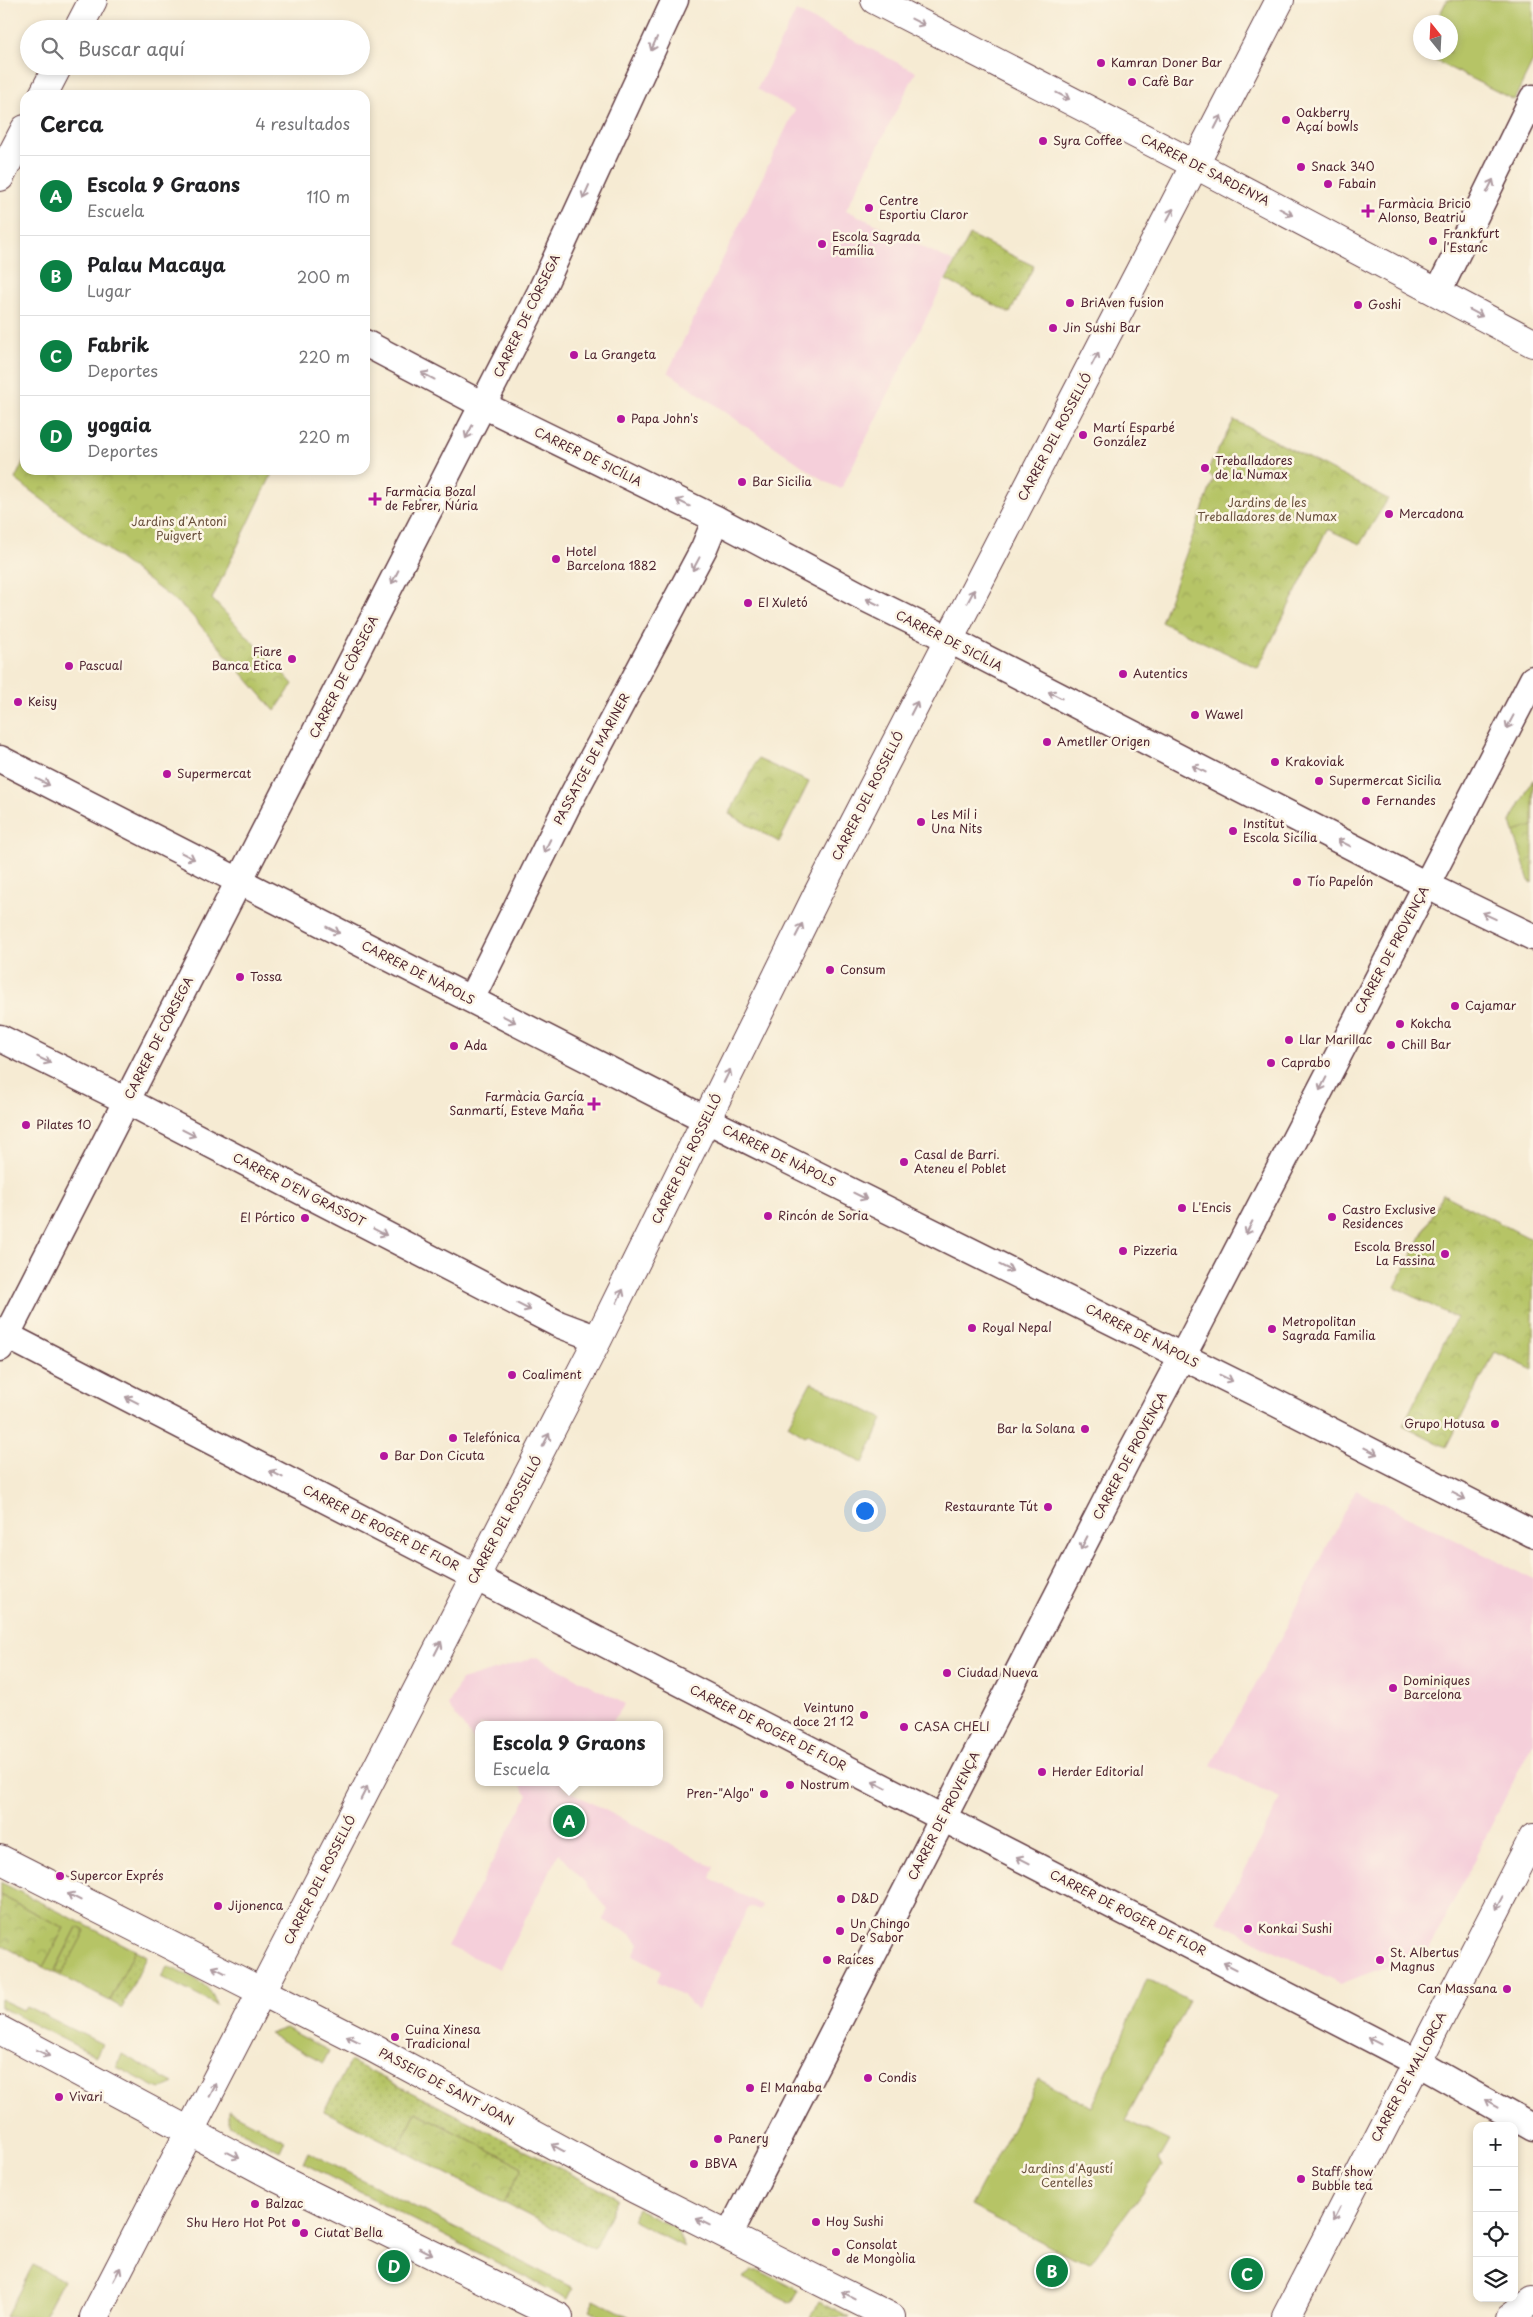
<!DOCTYPE html>
<html lang="es">
<meta charset="utf-8">
<style>
:root{--surface:#fff;--page:#f2f2f2;--text:#202124;--muted:#757577;--line:#e0e0e0;--accent:#0b8043}
body{margin:0;font-family:"Playpen Sans",sans-serif;background:var(--page);color:var(--text)}
.controls{position:absolute;right:15px;bottom:15px;display:grid;overflow:hidden;border-radius:10px;box-shadow:0 2px 8px #0003}
.controls button{width:45px;height:45px;display:grid;place-items:center;padding:0;border:0;border-bottom:1px solid var(--line);background:var(--surface);color:var(--text);font:25px sans-serif}
.compass{position:absolute;left:1413px;top:15px;width:45px;height:45px;border-radius:50%;background:var(--surface);box-shadow:0 2px 8px #0003;rotate:342deg}
.you{position:absolute;left:864px;top:1510px;width:18px;height:18px;margin:-12px;border:4px solid #fff;border-radius:50%;background:#1a73e8;box-shadow:0 0 0 8px #1a73e833}
.badge{display:grid;place-items:center;width:32px;height:32px;border-radius:50%;background:var(--accent);color:#fff;font-size:16px;font-weight:700}
.pin{position:absolute;translate:-50% -50%;border:2px solid #fff;box-shadow:0 1px 5px #0006}
.popup{position:absolute;left:475px;top:1721px;width:188px;height:65px;box-sizing:border-box;display:grid;place-content:center;border-radius:10px;background:var(--surface);filter:drop-shadow(0 1px 4px #0005);font-size:16px;white-space:nowrap;color:var(--muted)}
.popup b{font-size:19px;color:var(--text)}
.popup::after{content:'';position:absolute;left:50%;top:100%;margin-left:-10px;border:10px solid transparent;border-top-color:var(--surface)}
.list{margin:0;padding:0;list-style:none}
h2{display:flex;justify-content:space-between;align-items:center;height:65px;margin:0;padding:0 20px;font-size:21px}
h2 small{font-size:16px;font-weight:400;color:var(--muted)}
.list li{display:grid;grid-template-columns:32px 1fr auto;gap:15px;align-items:center;box-sizing:border-box;height:80px;padding:0 20px;border-top:1px solid var(--line)}
.list b{display:block;font-size:19px;white-space:nowrap}
.list p{margin:0;font-size:16px;white-space:nowrap;color:var(--muted)}
.list em{font-size:16px;font-style:normal;color:var(--muted)}
.icon{flex:none;width:28px;height:28px;fill:none;stroke:currentColor;stroke-width:2;stroke-linecap:round;stroke-linejoin:round}
.map{position:relative;flex:none;width:1533px;height:2317px;overflow:hidden}
.search{position:absolute;background:var(--surface);box-shadow:0 2px 8px #0003;left:20px;top:20px;width:350px;height:55px;display:flex;align-items:center;gap:12px;box-sizing:border-box;padding:0 18px;border-radius:28px;color:var(--muted);font-size:19px}
.panel{position:absolute;background:var(--surface);box-shadow:0 2px 8px #0003;left:20px;top:90px;width:350px;height:385px;border-radius:15px}
.map>svg:first-child{display:block}
.built{fill:#f5cfda}
.grass{fill:url(#grass-dots);stroke:#807248}
.park{fill:url(#park-crowns);stroke:#807248}
.garden{fill:#b6c466;stroke:#807248;fill-rule:evenodd}
.lines{fill:none;stroke-linecap:round;stroke-linejoin:round}
.street-casing{stroke:#643e44;stroke-width:29}
.secondary-casing{stroke:#643e44;stroke-width:30}
.street{stroke:#fff;stroke-width:26}
.secondary{stroke:#fff;stroke-width:28}
.oneway{stroke:#ae9aa0}
.poi-dot{fill:#b5179e;stroke:#fcf5e5;stroke-width:2}
.labels{text-anchor:middle;stroke-width:5;stroke-linejoin:round;paint-order:stroke}
.poi-label{font-size:12px;fill:#4a1f2b;stroke:#fcf5e5;text-anchor:start}
.street-label{font-size:12px;fill:#4a1f2b;stroke:#fcf5e5}
.park-label{font-size:12px;fill:#6a513d;stroke:#fcf5e5}
</style>
<div class="map">
<svg width="1533" height="2317" viewBox="0 0 1533 2317">
<defs>
<pattern id="grass-dots" width="8" height="8" patternUnits="userSpaceOnUse" patternTransform="scale(1.25)"><rect width="8" height="8" fill="#b6c466"/><path d="M2 2h.1M6 6h.1" fill="none" stroke="#9ea859" stroke-width="1.8" stroke-linecap="round"/></pattern>
<pattern id="park-crowns" width="20" height="18" patternUnits="userSpaceOnUse" patternTransform="scale(1.25)"><rect width="20" height="18" fill="#b6c466"/><path d="M2 6a3 3 0 1 1 6 0M12 15a3 3 0 1 1 6 0" fill="none" stroke="#9ea859"/></pattern>
</defs>
<rect width="100%" height="100%" fill="#fcf5e5"/>
<filter id="ink" filterUnits="userSpaceOnUse"><feTurbulence type="fractalNoise" baseFrequency=".02" numOctaves="2"/><feDisplacementMap in="SourceGraphic" scale="10" xChannelSelector="R" yChannelSelector="G"/><feConvolveMatrix kernelMatrix="1 2 1 2 8 2 1 2 1" color-interpolation-filters="sRGB"/></filter>
<filter id="wash" filterUnits="userSpaceOnUse"><feTurbulence type="fractalNoise" baseFrequency=".0096" numOctaves="4" result="noise"/><feDisplacementMap in="SourceGraphic" scale="20" xChannelSelector="R" yChannelSelector="G"/><feGaussianBlur stdDeviation="1.12" result="paint"/><feColorMatrix in="noise" values="0 0 0 0 0 0 0 0 0 0 0 0 0 0 0 0 0 1.4 0 .05"/><feComposite in="paint" operator="in"/></filter>
<g filter="url(#wash)">
<rect width="100%" height="100%" fill="#f6ebd3"/>
<!-- built -->
<g class="built">
<path d="M796,11L916,72L846,210L954,262L841,489L824,481L668,372L795,110L757,89Z"/>
<path d="M1356,1490L1533,1579V1742L1429,1950L1340,1984L1217,1921L1248,1865L1280,1798L1211,1765L1283,1634Z"/>
<path d="M537,1657L625,1704L610,1725H479V1747L448,1706L461,1680Z"/>
<path d="M518,1782H567L563,1788L714,1867L710,1878L762,1905L760,1910L749,1906L697,2010L684,1996L656,1982L662,1970L633,1955L639,1944L632,1935L603,1920L608,1909L559,1853L500,1969L447,1946L528,1795Z"/>
</g>
<!-- grass -->
<g class="grass">
<path d="M77,1927L85,1931L63,1974L55,1971Z"/>
<path d="M135,1950L147,1956L122,2008L110,2001Z"/>
<path d="M350,2061L618,2198L594,2249L504,2203L522,2167L416,2112L398,2148L324,2111Z"/>
<path d="M819,2301L850,2317H810Z"/>
</g>
<!-- park -->
<g class="park">
<path d="M970,235L1034,266L1010,313L946,280Z"/>
<path d="M1234,420L1388,499L1360,544L1327,529L1258,668L1161,622L1214,478L1206,473Z"/>
<path d="M25,458V470H274L212,599L293,684L275,711L187,610L15,479Z"/>
<path d="M758,759L809,782L779,842L729,814Z"/>
<path d="M1533,779V883L1529,881L1511,822Z"/>
<path d="M1443,1194L1533,1240V1370L1495,1352L1446,1447L1403,1425L1456,1318L1395,1287Z"/>
<path d="M0,1895L64,1928L43,1967L0,1944Z"/>
<path d="M416,2112L522,2167L504,2203L398,2148Z"/>
</g>
<!-- garden -->
<g class="garden">
<path d="M1447,0H1533V61L1514,100L1420,53L1450,52V22H1436Z"/>
<path d="M1533,779V826L1514,832L1511,822Z"/>
<path d="M811,1382L883,1419L863,1463L807,1434L805,1436L788,1425Z"/>
<path d="M0,1882L135,1950L110,2001L43,1967L64,1928L0,1895ZM77,1927L85,1931L62,1974L55,1970Z"/>
<path d="M167,1966C186,1975 212,1982 216,2005L161,1977Z"/>
<path d="M1147,1979L1189,2001L1125,2120L1169,2141L1158,2160L1162,2166L1090,2263L1070,2256L971,2206L1038,2079L1092,2107Z"/>
<path d="M0,1999L23,2010L26,2006L102,2044L96,2056L0,2007Z"/>
<path d="M286,2028L329,2051L323,2063L269,2034Z"/>
<path d="M122,2054L174,2083L161,2089L155,2087L117,2067Z"/>
<path d="M229,2111L285,2140L280,2151L229,2125Z"/>
<path d="M308,2152L573,2288L568,2299L303,2163Z"/>
<path d="M638,2209L676,2228L684,2247L632,2220Z"/>
<path d="M33,2265L63,2280L44,2317H6Z"/>
<path d="M752,2271H760L799,2291L792,2303L742,2278Z"/>
<path d="M594,2299L630,2317H602L589,2310Z"/>
</g>
</g>
<g filter="url(#ink)">
<g class="lines">
<defs>
<g id="street">
<path d="M1438,292L1533,98"/>
<path d="M365,343L483,405L716,519L861,596L948,639L1440,892L1533,937"/>
<path d="M0,759L707,1120L1272,1401L1533,1534"/>
<path d="M471,999L569,802L704,548L716,519"/>
<path d="M0,1038L127,1101L558,1324L598,1339"/>
<path d="M0,1332L1418,2063L1533,2128"/>
<path d="M0,1348L540,293L675,0"/>
<path d="M729,2235L1132,1450L1193,1336L1533,679"/>
</g>
<g id="secondary">
<path d="M875,0L1196,165L1533,343"/>
<path d="M78,29L93,0"/>
<path d="M43,95L58,66"/>
<path d="M0,177L25,129"/>
<path d="M0,1859L371,2047L635,2189L891,2317"/>
<path d="M0,2030L277,2178L559,2317"/>
<path d="M94,2317L598,1339L817,895L1280,0"/>
<path d="M1286,2317L1533,1838"/>
<path d="M1510,2317L1533,2300"/>
</g>
</defs>
<!-- street casing -->
<use href="#street" class="street-casing"/>
<!-- secondary casing -->
<use href="#secondary" class="secondary-casing"/>
<!-- street -->
<use href="#street" class="street"/>
<!-- secondary -->
<use href="#secondary" class="secondary"/>
</g>
<!-- one-way arrows -->
<defs><path id="oneway-shaft" d="M-6 0H5M1.5-3L5.5 0L1.5 3" fill="none" stroke-width="1.6" stroke-linecap="round" stroke-linejoin="round" transform="scale(1.25)"/></defs>
<g class="oneway">
<use href="#oneway-shaft" transform="translate(918 22) rotate(27)"/>
<use href="#oneway-shaft" transform="translate(654 44) rotate(114)"/>
<use href="#oneway-shaft" transform="translate(1063 96) rotate(27)"/>
<use href="#oneway-shaft" transform="translate(1218 122) rotate(-63)"/>
<use href="#oneway-shaft" transform="translate(1490 186) rotate(-64)"/>
<use href="#oneway-shaft" transform="translate(586 192) rotate(114)"/>
<use href="#oneway-shaft" transform="translate(1286 212) rotate(28)"/>
<use href="#oneway-shaft" transform="translate(1170 215) rotate(-62)"/>
<use href="#oneway-shaft" transform="translate(1476 313) rotate(28)"/>
<use href="#oneway-shaft" transform="translate(1095 359) rotate(-62)"/>
<use href="#oneway-shaft" transform="translate(428 376) rotate(-152)"/>
<use href="#oneway-shaft" transform="translate(469 432) rotate(117)"/>
<use href="#oneway-shaft" transform="translate(683 503) rotate(-154)"/>
<use href="#oneway-shaft" transform="translate(696 564) rotate(118)"/>
<use href="#oneway-shaft" transform="translate(395 577) rotate(117)"/>
<use href="#oneway-shaft" transform="translate(971 596) rotate(-62)"/>
<use href="#oneway-shaft" transform="translate(873 602) rotate(-154)"/>
<use href="#oneway-shaft" transform="translate(1055 695) rotate(-153)"/>
<use href="#oneway-shaft" transform="translate(914 708) rotate(-63)"/>
<use href="#oneway-shaft" transform="translate(1510 722) rotate(118)"/>
<use href="#oneway-shaft" transform="translate(1199 769) rotate(-153)"/>
<use href="#oneway-shaft" transform="translate(43 782) rotate(27)"/>
<use href="#oneway-shaft" transform="translate(1344 843) rotate(-153)"/>
<use href="#oneway-shaft" transform="translate(547 846) rotate(116)"/>
<use href="#oneway-shaft" transform="translate(188 856) rotate(27)"/>
<use href="#oneway-shaft" transform="translate(1489 916) rotate(-155)"/>
<use href="#oneway-shaft" transform="translate(333 930) rotate(27)"/>
<use href="#oneway-shaft" transform="translate(799 930) rotate(-63)"/>
<use href="#oneway-shaft" transform="translate(509 1019) rotate(27)"/>
<use href="#oneway-shaft" transform="translate(44 1060) rotate(26)"/>
<use href="#oneway-shaft" transform="translate(727 1076) rotate(-64)"/>
<use href="#oneway-shaft" transform="translate(1323 1084) rotate(117)"/>
<use href="#oneway-shaft" transform="translate(189 1133) rotate(27)"/>
<use href="#oneway-shaft" transform="translate(860 1196) rotate(26)"/>
<use href="#oneway-shaft" transform="translate(1249 1228) rotate(117)"/>
<use href="#oneway-shaft" transform="translate(380 1232) rotate(27)"/>
<use href="#oneway-shaft" transform="translate(1006 1268) rotate(26)"/>
<use href="#oneway-shaft" transform="translate(620 1296) rotate(-64)"/>
<use href="#oneway-shaft" transform="translate(524 1307) rotate(27)"/>
<use href="#oneway-shaft" transform="translate(1226 1378) rotate(26)"/>
<use href="#oneway-shaft" transform="translate(132 1400) rotate(-153)"/>
<use href="#oneway-shaft" transform="translate(546 1440) rotate(-63)"/>
<use href="#oneway-shaft" transform="translate(1371 1451) rotate(27)"/>
<use href="#oneway-shaft" transform="translate(276 1474) rotate(-153)"/>
<use href="#oneway-shaft" transform="translate(1459 1496) rotate(27)"/>
<use href="#oneway-shaft" transform="translate(1084 1543) rotate(117)"/>
<use href="#oneway-shaft" transform="translate(438 1648) rotate(-63)"/>
<use href="#oneway-shaft" transform="translate(879 1785) rotate(-153)"/>
<use href="#oneway-shaft" transform="translate(364 1793) rotate(-63)"/>
<use href="#oneway-shaft" transform="translate(1023 1860) rotate(-153)"/>
<use href="#oneway-shaft" transform="translate(74 1897) rotate(-153)"/>
<use href="#oneway-shaft" transform="translate(1499 1903) rotate(118)"/>
<use href="#oneway-shaft" transform="translate(1230 1966) rotate(-153)"/>
<use href="#oneway-shaft" transform="translate(219 1970) rotate(-153)"/>
<use href="#oneway-shaft" transform="translate(353 2039) rotate(-154)"/>
<use href="#oneway-shaft" transform="translate(1374 2041) rotate(-153)"/>
<use href="#oneway-shaft" transform="translate(43 2053) rotate(27)"/>
<use href="#oneway-shaft" transform="translate(213 2090) rotate(-63)"/>
<use href="#oneway-shaft" transform="translate(1491 2104) rotate(-151)"/>
<use href="#oneway-shaft" transform="translate(558 2148) rotate(-152)"/>
<use href="#oneway-shaft" transform="translate(233 2155) rotate(27)"/>
<use href="#oneway-shaft" transform="translate(1337 2214) rotate(117)"/>
<use href="#oneway-shaft" transform="translate(703 2222) rotate(-154)"/>
<use href="#oneway-shaft" transform="translate(426 2251) rotate(26)"/>
<use href="#oneway-shaft" transform="translate(117 2274) rotate(-62)"/>
<use href="#oneway-shaft" transform="translate(848 2295) rotate(-153)"/>
</g>
</g>
<!-- markers -->
<g class="poi-dot">
<circle cx="1101" cy="63" r="5"/>
<circle cx="1132" cy="82" r="5"/>
<circle cx="1286" cy="120" r="5"/>
<circle cx="1043" cy="141" r="5"/>
<circle cx="1301" cy="167" r="5"/>
<circle cx="1328" cy="184" r="5"/>
<circle cx="869" cy="208" r="5"/>
<path d="M1365.5 203.5h5v5h5v5h-5v5h-5v-5h-5v-5h5z"/>
<circle cx="1433" cy="241" r="5"/>
<circle cx="822" cy="244" r="5"/>
<circle cx="1070" cy="303" r="5"/>
<circle cx="1358" cy="305" r="5"/>
<circle cx="1053" cy="328" r="5"/>
<circle cx="574" cy="355" r="5"/>
<circle cx="621" cy="419" r="5"/>
<circle cx="1083" cy="435" r="5"/>
<circle cx="1205" cy="468" r="5"/>
<circle cx="742" cy="482" r="5"/>
<path d="M372.5 491.5h5v5h5v5h-5v5h-5v-5h-5v-5h5z"/>
<circle cx="1389" cy="514" r="5"/>
<circle cx="556" cy="559" r="5"/>
<circle cx="748" cy="603" r="5"/>
<circle cx="292" cy="659" r="5"/>
<circle cx="69" cy="666" r="5"/>
<circle cx="1123" cy="674" r="5"/>
<circle cx="18" cy="702" r="5"/>
<circle cx="1195" cy="715" r="5"/>
<circle cx="1047" cy="742" r="5"/>
<circle cx="1275" cy="762" r="5"/>
<circle cx="167" cy="774" r="5"/>
<circle cx="1319" cy="781" r="5"/>
<circle cx="1366" cy="801" r="5"/>
<circle cx="921" cy="822" r="5"/>
<circle cx="1233" cy="831" r="5"/>
<circle cx="1297" cy="882" r="5"/>
<circle cx="830" cy="970" r="5"/>
<circle cx="240" cy="977" r="5"/>
<circle cx="1455" cy="1006" r="5"/>
<circle cx="1400" cy="1024" r="5"/>
<circle cx="1289" cy="1040" r="5"/>
<circle cx="1391" cy="1045" r="5"/>
<circle cx="454" cy="1046" r="5"/>
<circle cx="1271" cy="1063" r="5"/>
<path d="M591.5 1096.5h5v5h5v5h-5v5h-5v-5h-5v-5h5z"/>
<circle cx="26" cy="1125" r="5"/>
<circle cx="904" cy="1162" r="5"/>
<circle cx="1182" cy="1208" r="5"/>
<circle cx="768" cy="1216" r="5"/>
<circle cx="1332" cy="1217" r="5"/>
<circle cx="305" cy="1218" r="5"/>
<circle cx="1123" cy="1251" r="5"/>
<circle cx="1445" cy="1254" r="5"/>
<circle cx="972" cy="1328" r="5"/>
<circle cx="1272" cy="1329" r="5"/>
<circle cx="512" cy="1375" r="5"/>
<circle cx="1495" cy="1424" r="5"/>
<circle cx="1085" cy="1429" r="5"/>
<circle cx="453" cy="1438" r="5"/>
<circle cx="384" cy="1456" r="5"/>
<circle cx="1048" cy="1507" r="5"/>
<circle cx="947" cy="1673" r="5"/>
<circle cx="1393" cy="1688" r="5"/>
<circle cx="864" cy="1715" r="5"/>
<circle cx="904" cy="1727" r="5"/>
<circle cx="1042" cy="1772" r="5"/>
<circle cx="790" cy="1785" r="5"/>
<circle cx="764" cy="1794" r="5"/>
<circle cx="60" cy="1876" r="5"/>
<circle cx="841" cy="1899" r="5"/>
<circle cx="218" cy="1906" r="5"/>
<circle cx="1248" cy="1929" r="5"/>
<circle cx="840" cy="1931" r="5"/>
<circle cx="827" cy="1960" r="5"/>
<circle cx="1380" cy="1960" r="5"/>
<circle cx="1507" cy="1989" r="5"/>
<circle cx="395" cy="2037" r="5"/>
<circle cx="868" cy="2078" r="5"/>
<circle cx="750" cy="2088" r="5"/>
<circle cx="59" cy="2097" r="5"/>
<circle cx="718" cy="2139" r="5"/>
<circle cx="694" cy="2164" r="5"/>
<circle cx="1301" cy="2179" r="5"/>
<circle cx="255" cy="2204" r="5"/>
<circle cx="816" cy="2222" r="5"/>
<circle cx="296" cy="2223" r="5"/>
<circle cx="304" cy="2233" r="5"/>
<circle cx="836" cy="2252" r="5"/>
</g>
<g class="labels">
<!-- poi labels -->
<g class="poi-label">
<text x="1111" y="67">Kamran Doner Bar</text>
<text x="1142" y="86">Cafè Bar</text>
<text x="1296" y="117">Oakberry<tspan x="1296" dy="14">Açaí bowls</tspan></text>
<text x="1053" y="145">Syra Coffee</text>
<text x="1311" y="171">Snack 340</text>
<text x="1338" y="188">Fabain</text>
<text x="879" y="205">Centre<tspan x="879" dy="14">Esportiu Claror</tspan></text>
<text x="1378" y="208">Farmàcia Bricio<tspan x="1378" dy="14">Alonso, Beatriu</tspan></text>
<text x="1443" y="238">Frankfurt<tspan x="1443" dy="14">l'Estanc</tspan></text>
<text x="832" y="241">Escola Sagrada<tspan x="832" dy="14">Família</tspan></text>
<text x="1080" y="307">BriAven fusion</text>
<text x="1368" y="309">Goshi</text>
<text x="1063" y="332">Jin Sushi Bar</text>
<text x="584" y="359">La Grangeta</text>
<text x="631" y="423">Papa John's</text>
<text x="1093" y="432">Martí Esparbé<tspan x="1093" dy="14">González</tspan></text>
<text x="1215" y="465">Treballadores<tspan x="1215" dy="14">de la Numax</tspan></text>
<text x="752" y="486">Bar Sicilia</text>
<text x="385" y="496">Farmàcia Bozal<tspan x="385" dy="14">de Febrer, Núria</tspan></text>
<text x="1399" y="518">Mercadona</text>
<text x="566" y="556">Hotel<tspan x="566" dy="14">Barcelona 1882</tspan></text>
<text x="758" y="607">El Xuletó</text>
<text x="282" y="656" text-anchor="end">Fiare<tspan x="282" dy="14">Banca Etica</tspan></text>
<text x="79" y="670">Pascual</text>
<text x="1133" y="678">Autentics</text>
<text x="28" y="706">Keisy</text>
<text x="1205" y="719">Wawel</text>
<text x="1057" y="746">Ametller Origen</text>
<text x="1285" y="766">Krakoviak</text>
<text x="177" y="778">Supermercat</text>
<text x="1329" y="785">Supermercat Sicilia</text>
<text x="1376" y="805">Fernandes</text>
<text x="931" y="819">Les Mil i<tspan x="931" dy="14">Una Nits</tspan></text>
<text x="1243" y="828">Institut<tspan x="1243" dy="14">Escola Sicília</tspan></text>
<text x="1307" y="886">Tío Papelón</text>
<text x="840" y="974">Consum</text>
<text x="250" y="981">Tossa</text>
<text x="1465" y="1010">Cajamar</text>
<text x="1410" y="1028">Kokcha</text>
<text x="1299" y="1044">Llar Marillac</text>
<text x="1401" y="1049">Chill Bar</text>
<text x="464" y="1050">Ada</text>
<text x="1281" y="1067">Caprabo</text>
<text x="584" y="1101" text-anchor="end">Farmàcia García<tspan x="584" dy="14">Sanmartí, Esteve Maña</tspan></text>
<text x="36" y="1129">Pilates 10</text>
<text x="914" y="1159">Casal de Barri.<tspan x="914" dy="14">Ateneu el Poblet</tspan></text>
<text x="1192" y="1212">L'Encis</text>
<text x="1342" y="1214">Castro Exclusive<tspan x="1342" dy="14">Residences</tspan></text>
<text x="778" y="1220">Rincón de Soria</text>
<text x="295" y="1222" text-anchor="end">El Pórtico</text>
<text x="1435" y="1251" text-anchor="end">Escola Bressol<tspan x="1435" dy="14">La Fassina</tspan></text>
<text x="1133" y="1255">Pizzeria</text>
<text x="1282" y="1326">Metropolitan<tspan x="1282" dy="14">Sagrada Familia</tspan></text>
<text x="982" y="1332">Royal Nepal</text>
<text x="522" y="1379">Coaliment</text>
<text x="1485" y="1428" text-anchor="end">Grupo Hotusa</text>
<text x="1075" y="1433" text-anchor="end">Bar la Solana</text>
<text x="463" y="1442">Telefónica</text>
<text x="394" y="1460">Bar Don Cicuta</text>
<text x="1038" y="1511" text-anchor="end">Restaurante Tút</text>
<text x="957" y="1677">Ciudad Nueva</text>
<text x="1403" y="1685">Dominiques<tspan x="1403" dy="14">Barcelona</tspan></text>
<text x="854" y="1712" text-anchor="end">Veintuno<tspan x="854" dy="14">doce 21 12</tspan></text>
<text x="914" y="1731">CASA CHELI</text>
<text x="1052" y="1776">Herder Editorial</text>
<text x="800" y="1789">Nostrum</text>
<text x="754" y="1798" text-anchor="end">Pren-"Algo"</text>
<text x="70" y="1880">Supercor Exprés</text>
<text x="851" y="1903">D&amp;D</text>
<text x="228" y="1910">Jijonenca</text>
<text x="850" y="1928">Un Chingo<tspan x="850" dy="14">De Sabor</tspan></text>
<text x="1258" y="1933">Konkai Sushi</text>
<text x="1390" y="1957">St. Albertus<tspan x="1390" dy="14">Magnus</tspan></text>
<text x="837" y="1964">Raíces</text>
<text x="1497" y="1993" text-anchor="end">Can Massana</text>
<text x="405" y="2034">Cuina Xinesa<tspan x="405" dy="14">Tradicional</tspan></text>
<text x="878" y="2082">Condis</text>
<text x="760" y="2092">El Manaba</text>
<text x="69" y="2101">Vivari</text>
<text x="728" y="2143">Panery</text>
<text x="704" y="2168">BBVA</text>
<text x="1311" y="2176">Staff show<tspan x="1311" dy="14">Bubble tea</tspan></text>
<text x="265" y="2208">Balzac</text>
<text x="826" y="2226">Hoy Sushi</text>
<text x="286" y="2227" text-anchor="end">Shu Hero Hot Pot</text>
<text x="314" y="2237">Ciutat Bella</text>
<text x="846" y="2249">Consolat<tspan x="846" dy="14">de Mongòlia</tspan></text>
</g>
<!-- street labels -->
<g class="street-label">
<text transform="translate(1205 170) rotate(27)" y="4">CARRER DE SARDENYA</text>
<text transform="translate(527 316) rotate(-64)" y="4">CARRER DE CÒRSEGA</text>
<text transform="translate(1055 437) rotate(-62)" y="4">CARRER DEL ROSSELLÓ</text>
<text transform="translate(588 457) rotate(26)" y="4">CARRER DE SICÍLIA</text>
<text transform="translate(949 641) rotate(27)" y="4">CARRER DE SICÍLIA</text>
<text transform="translate(344 677) rotate(-63)" y="4">CARRER DE CÒRSEGA</text>
<text transform="translate(592 759) rotate(-62)" y="4">PASSATGE DE MARINER</text>
<text transform="translate(868 796) rotate(-63)" y="4">CARRER DEL ROSSELLÓ</text>
<text transform="translate(1392 950) rotate(-62)" y="4">CARRER DE PROVENÇA</text>
<text transform="translate(418 973) rotate(27)" y="4">CARRER DE NÀPOLS</text>
<text transform="translate(159 1038) rotate(-63)" y="4">CARRER DE CÒRSEGA</text>
<text transform="translate(779 1156) rotate(26)" y="4">CARRER DE NÀPOLS</text>
<text transform="translate(687 1159) rotate(-64)" y="4">CARRER DEL ROSSELLÓ</text>
<text transform="translate(299 1190) rotate(27)" y="4">CARRER D'EN GRASSOT</text>
<text transform="translate(1142 1336) rotate(27)" y="4">CARRER DE NÀPOLS</text>
<text transform="translate(1130 1456) rotate(-62)" y="4">CARRER DE PROVENÇA</text>
<text transform="translate(505 1520) rotate(-62)" y="4">CARRER DEL ROSSELLÓ</text>
<text transform="translate(381 1528) rotate(27)" y="4">CARRER DE ROGER DE FLOR</text>
<text transform="translate(768 1728) rotate(27)" y="4">CARRER DE ROGER DE FLOR</text>
<text transform="translate(944 1816) rotate(-63)" y="4">CARRER DE PROVENÇA</text>
<text transform="translate(320 1880) rotate(-63)" y="4">CARRER DEL ROSSELLÓ</text>
<text transform="translate(1128 1913) rotate(27)" y="4">CARRER DE ROGER DE FLOR</text>
<text transform="translate(1409 2077) rotate(-62)" y="4">CARRER DE MALLORCA</text>
<text transform="translate(446 2087) rotate(28)" y="4">PASSEIG DE SANT JOAN</text>
</g>
<!-- park labels -->
<g class="park-label">
<text x="1267" y="507">Jardins de les<tspan x="1267" dy="14">Treballadores de Numax</tspan></text>
<text x="179" y="526">Jardins d'Antoni<tspan x="179" dy="14">Puigvert</tspan></text>
<text x="1067" y="2173">Jardins d'Agustí<tspan x="1067" dy="14">Centelles</tspan></text>
</g>
</g>
</svg>
<div class="controls">
<button>+</button>
<button>−</button>
<button><svg class="icon" aria-label="locate" viewBox="0 0 24 24"><circle cx="12" cy="12" r="6"/><path d="M12 2v4M12 18v4M2 12h4M18 12h4"/></svg></button>
<button><svg class="icon" aria-label="layers" viewBox="0 0 24 24"><path d="M12 4l9 5-9 5-9-5zM3 14l9 5 9-5"/></svg></button>
</div>
<svg class="compass" viewBox="-18 -18 36 36"><path d="M0-13l5 13h-10z" fill="#e53935"/><path d="M0 13l5-13h-10z" fill="#757577"/></svg>
<div class="you"></div>
<div class="pin badge" style="left:569px;top:1821px">A</div>
<div class="popup"><b>Escola 9 Graons</b>Escuela</div>
<div class="pin badge" style="left:1052px;top:2271px">B</div>
<div class="pin badge" style="left:1247px;top:2274px">C</div>
<div class="pin badge" style="left:394px;top:2266px">D</div>
<div class="search"><svg class="icon" aria-label="search" viewBox="0 0 24 24"><circle cx="10" cy="10" r="6"/><path d="M15 15l6 6"/></svg>Buscar aquí</div>
<section class="panel">
<h2>Cerca<small>4 resultados</small></h2>
<ul class="list">
<li><span class="badge">A</span><div><b>Escola 9 Graons</b><p>Escuela</p></div><em>110 m</em></li>
<li><span class="badge">B</span><div><b>Palau Macaya</b><p>Lugar</p></div><em>200 m</em></li>
<li><span class="badge">C</span><div><b>Fabrik</b><p>Deportes</p></div><em>220 m</em></li>
<li><span class="badge">D</span><div><b>yogaia</b><p>Deportes</p></div><em>220 m</em></li>
</ul>
</section>
</div>
